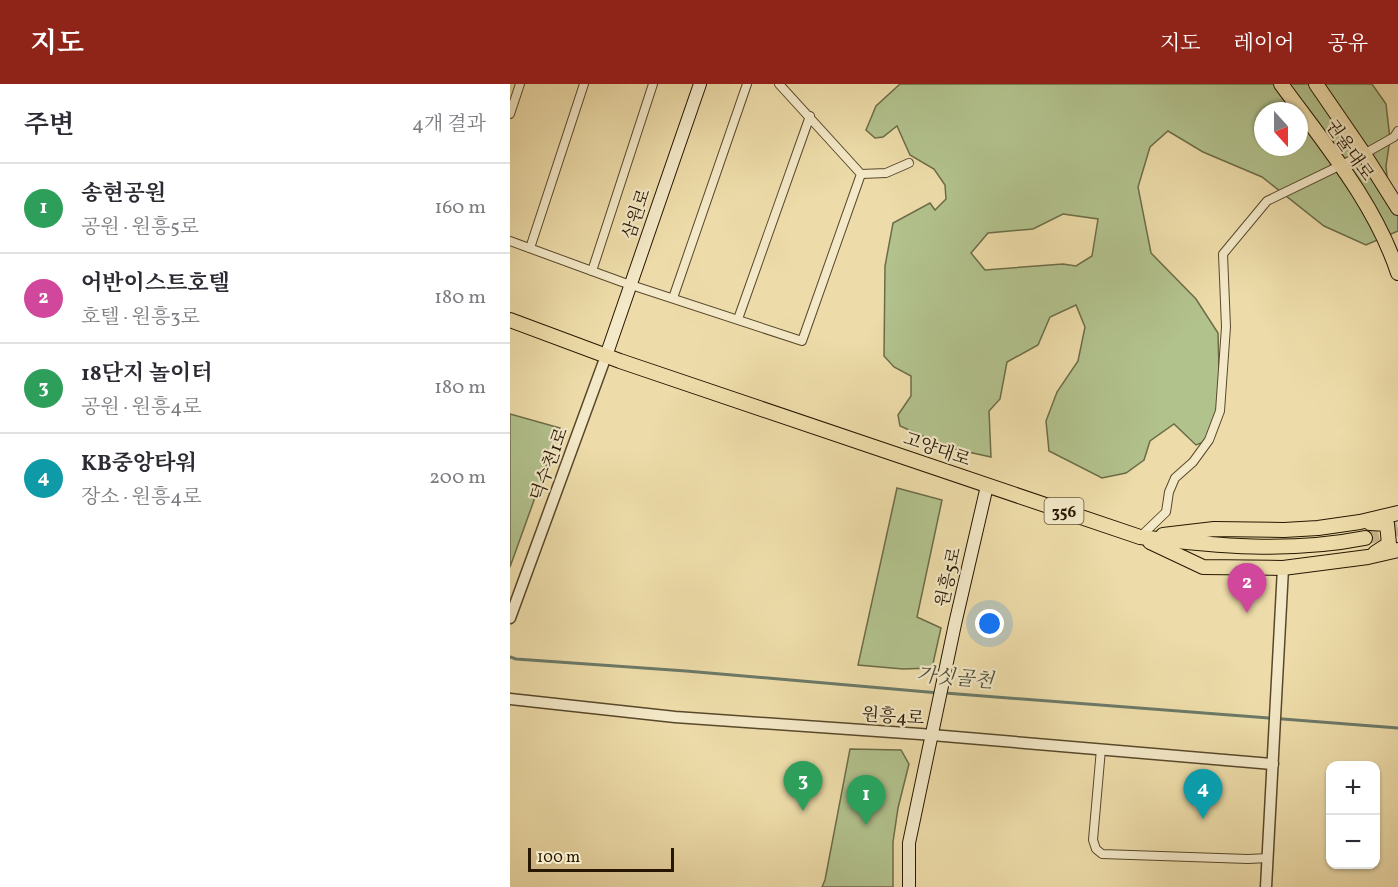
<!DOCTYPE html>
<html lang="ko">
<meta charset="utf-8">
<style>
:root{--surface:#fff;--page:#f7f7f7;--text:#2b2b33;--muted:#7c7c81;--line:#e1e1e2;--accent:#8f2418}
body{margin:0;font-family:Vollkorn,"Noto Serif KR",serif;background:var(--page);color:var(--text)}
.controls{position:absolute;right:18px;bottom:18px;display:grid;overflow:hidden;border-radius:12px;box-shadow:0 2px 4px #0004}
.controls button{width:54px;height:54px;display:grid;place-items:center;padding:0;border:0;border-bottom:2px solid var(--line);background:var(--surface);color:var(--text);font:30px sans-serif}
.compass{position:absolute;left:744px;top:18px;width:54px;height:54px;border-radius:50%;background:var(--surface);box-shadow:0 2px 4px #0004;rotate:159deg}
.scale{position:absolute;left:18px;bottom:15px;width:146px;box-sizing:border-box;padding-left:6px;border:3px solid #271701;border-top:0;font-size:16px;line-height:21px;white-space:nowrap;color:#271701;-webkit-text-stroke:4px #f3e8c7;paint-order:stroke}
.you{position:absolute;left:480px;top:540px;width:21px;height:21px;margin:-15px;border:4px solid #fff;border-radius:50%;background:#1a73e8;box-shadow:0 0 0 9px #1a73e833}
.badge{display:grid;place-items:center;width:39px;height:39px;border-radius:50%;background:var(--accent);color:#fff;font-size:20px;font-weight:700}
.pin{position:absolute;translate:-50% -50px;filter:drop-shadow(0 2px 3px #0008)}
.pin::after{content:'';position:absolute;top:32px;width:21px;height:18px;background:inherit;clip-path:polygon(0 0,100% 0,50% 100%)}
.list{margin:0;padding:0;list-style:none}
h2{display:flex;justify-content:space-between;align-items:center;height:78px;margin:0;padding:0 24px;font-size:26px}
h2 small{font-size:20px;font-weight:400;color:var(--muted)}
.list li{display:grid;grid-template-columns:39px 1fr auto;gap:18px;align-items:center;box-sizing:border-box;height:90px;padding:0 24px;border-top:2px solid var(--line)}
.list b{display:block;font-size:22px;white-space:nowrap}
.list p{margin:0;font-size:20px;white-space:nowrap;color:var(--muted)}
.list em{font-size:20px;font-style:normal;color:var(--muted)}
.map{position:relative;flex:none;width:888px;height:803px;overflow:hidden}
header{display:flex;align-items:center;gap:36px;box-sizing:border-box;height:84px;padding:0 30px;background:var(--accent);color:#fff}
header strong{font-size:28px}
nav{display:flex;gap:33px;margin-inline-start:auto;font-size:21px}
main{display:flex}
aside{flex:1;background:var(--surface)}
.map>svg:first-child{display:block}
.green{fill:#b2c28d;stroke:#6c6c47;stroke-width:1.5;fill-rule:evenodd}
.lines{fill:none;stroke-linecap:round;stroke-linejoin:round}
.stream{stroke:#6b7967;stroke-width:3}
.primary-tunnel{stroke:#c5b587;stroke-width:14;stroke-dasharray:14 7;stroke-linecap:butt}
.minor-casing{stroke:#58482b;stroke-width:10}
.tertiary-casing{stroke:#58482b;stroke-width:13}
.secondary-casing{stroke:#271701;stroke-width:14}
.primary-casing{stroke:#271701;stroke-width:16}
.minor{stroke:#f3e8c7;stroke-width:8}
.tertiary{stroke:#f3e8c7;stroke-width:10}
.secondary{stroke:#f3e8c7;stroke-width:12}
.primary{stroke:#eddca9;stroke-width:14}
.labels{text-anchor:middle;stroke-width:4.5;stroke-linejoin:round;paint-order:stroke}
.shield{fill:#f3e8c7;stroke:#64563c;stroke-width:1.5}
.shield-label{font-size:16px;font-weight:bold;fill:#271701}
.street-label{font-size:18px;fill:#271701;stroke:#f3e8c7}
.water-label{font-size:20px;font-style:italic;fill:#4f503c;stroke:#f3e8c7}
</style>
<header>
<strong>지도</strong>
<nav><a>지도</a><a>레이어</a><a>공유</a></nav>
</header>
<main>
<aside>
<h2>주변<small>4개 결과</small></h2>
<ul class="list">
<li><span class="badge" style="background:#2e9e5b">1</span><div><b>송현공원</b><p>공원 · 원흥5로</p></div><em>160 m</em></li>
<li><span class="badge" style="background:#d1479c">2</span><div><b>어반이스트호텔</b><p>호텔 · 원흥3로</p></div><em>180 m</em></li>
<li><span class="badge" style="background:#2e9e5b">3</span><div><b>18단지 놀이터</b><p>공원 · 원흥4로</p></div><em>180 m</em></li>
<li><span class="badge" style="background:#0f9aa8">4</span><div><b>KB중앙타워</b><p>장소 · 원흥4로</p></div><em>200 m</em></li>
</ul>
</aside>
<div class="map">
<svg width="888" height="803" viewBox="0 0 888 803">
<rect width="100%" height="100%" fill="#eddca9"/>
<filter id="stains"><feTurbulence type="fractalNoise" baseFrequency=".00333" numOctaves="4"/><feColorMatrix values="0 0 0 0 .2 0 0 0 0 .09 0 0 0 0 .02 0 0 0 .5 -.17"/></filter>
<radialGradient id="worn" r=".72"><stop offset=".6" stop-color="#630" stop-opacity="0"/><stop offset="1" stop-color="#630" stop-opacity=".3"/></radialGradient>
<!-- green -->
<g class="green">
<path d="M390,0H862L876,20L880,55L876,82L879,113L888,125V147L856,161L814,142L752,93L693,68L658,47L640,63L628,103L641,169L686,215L708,249L710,327L699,356L686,361L664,340L640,357L634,376L616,389L592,394L539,367L536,337L547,308L568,277L575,243L566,221L540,233L528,261L497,278L490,315L479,327L481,373L440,364L390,342L388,331L401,312V292L384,283L374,272L375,182L383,139L420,119L425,126L436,115L435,101L424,85L400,71L387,42L373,53L365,54L356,46L366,22ZM753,27H789V63H753ZM553,130L588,135L582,172L566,182L553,180L475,186L461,169L478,149L523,145Z"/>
<path d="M0,330L50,344L0,483Z"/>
<path d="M387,404L432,416L407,533L431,544L422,584L393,585L348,581Z"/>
<path d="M340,665L391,666L399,680L388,724L383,758V803H312L315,796Z"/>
</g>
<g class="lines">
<!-- stream -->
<g class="stream">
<path d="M0,573L6,575L176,587L429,609"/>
<path d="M435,609L888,644"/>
</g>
<!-- primary-tunnel -->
<path class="primary-tunnel" d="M855,454L888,445"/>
<defs>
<g id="minor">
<path d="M0,30L10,0"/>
<path d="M351,90L376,89L399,79"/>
<path d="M0,157L112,198L292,257L351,90L269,0"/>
<path d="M20,164L74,0"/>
<path d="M82,187L143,0"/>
<path d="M163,214L237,0"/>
<path d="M228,235L300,32"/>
<path d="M630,453L656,428L659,408L665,394L683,378L699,356L710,327L716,243L713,170L757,117L854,70L884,53L888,47"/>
<path d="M591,665L583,756L586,765L592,770L738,775L758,774"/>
</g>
<g id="tertiary">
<path d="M0,534L96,272"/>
<path d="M0,615L165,633L410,650L763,680"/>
<path d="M756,803L773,484"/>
</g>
<g id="secondary">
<path d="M96,272L190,0"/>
<path d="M399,803V759L445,540L477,402"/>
</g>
<g id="primary">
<path d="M771,0C814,59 865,119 888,189"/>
<path d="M806,0L854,70L888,124"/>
<path d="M0,236L110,277L630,453C706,462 779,469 855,454"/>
<path d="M860,439L877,440L879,460L865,469"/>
<path d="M653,451L704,445L774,446L808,444L850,438L888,429"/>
<path d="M640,458L693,483L773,484L858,473L888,466"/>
</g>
</defs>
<!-- minor casing -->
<use href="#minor" class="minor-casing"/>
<!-- tertiary casing -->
<use href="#tertiary" class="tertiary-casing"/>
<!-- secondary casing -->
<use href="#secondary" class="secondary-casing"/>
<!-- primary casing -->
<use href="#primary" class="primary-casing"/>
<!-- minor -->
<use href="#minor" class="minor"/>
<!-- tertiary -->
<use href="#tertiary" class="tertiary"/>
<!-- secondary -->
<use href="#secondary" class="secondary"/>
<!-- primary -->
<use href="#primary" class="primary"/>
</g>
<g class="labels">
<!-- shield labels -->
<rect class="shield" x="534.5" y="414" width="39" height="26" rx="4.5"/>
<g class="shield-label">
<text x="554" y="433">356</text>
</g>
<!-- street labels -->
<g class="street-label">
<text transform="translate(840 66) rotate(55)" y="6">권율대로</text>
<text transform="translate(126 130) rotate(-71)" y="6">삼원로</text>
<text transform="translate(427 365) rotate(19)" y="6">고양대로</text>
<text transform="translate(39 380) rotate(-70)" y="6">덕수천1로</text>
<text transform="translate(438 493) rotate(-77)" y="6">원흥5로</text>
<text transform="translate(383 632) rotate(4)" y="6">원흥4로</text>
</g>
<!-- water labels -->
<g class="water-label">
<text transform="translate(445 593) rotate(5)" y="7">가싯골천</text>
</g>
</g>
<rect width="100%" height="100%" filter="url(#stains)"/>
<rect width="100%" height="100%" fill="url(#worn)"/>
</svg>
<div class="controls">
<button>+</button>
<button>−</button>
</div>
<svg class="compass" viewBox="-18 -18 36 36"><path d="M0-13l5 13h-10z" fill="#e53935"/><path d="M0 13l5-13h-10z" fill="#7c7c81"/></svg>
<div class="scale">100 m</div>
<div class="you"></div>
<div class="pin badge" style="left:356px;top:741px;background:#2e9e5b">1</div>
<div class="pin badge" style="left:737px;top:529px;background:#d1479c">2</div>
<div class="pin badge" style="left:293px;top:727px;background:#2e9e5b">3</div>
<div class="pin badge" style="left:693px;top:735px;background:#0f9aa8">4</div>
</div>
</main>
